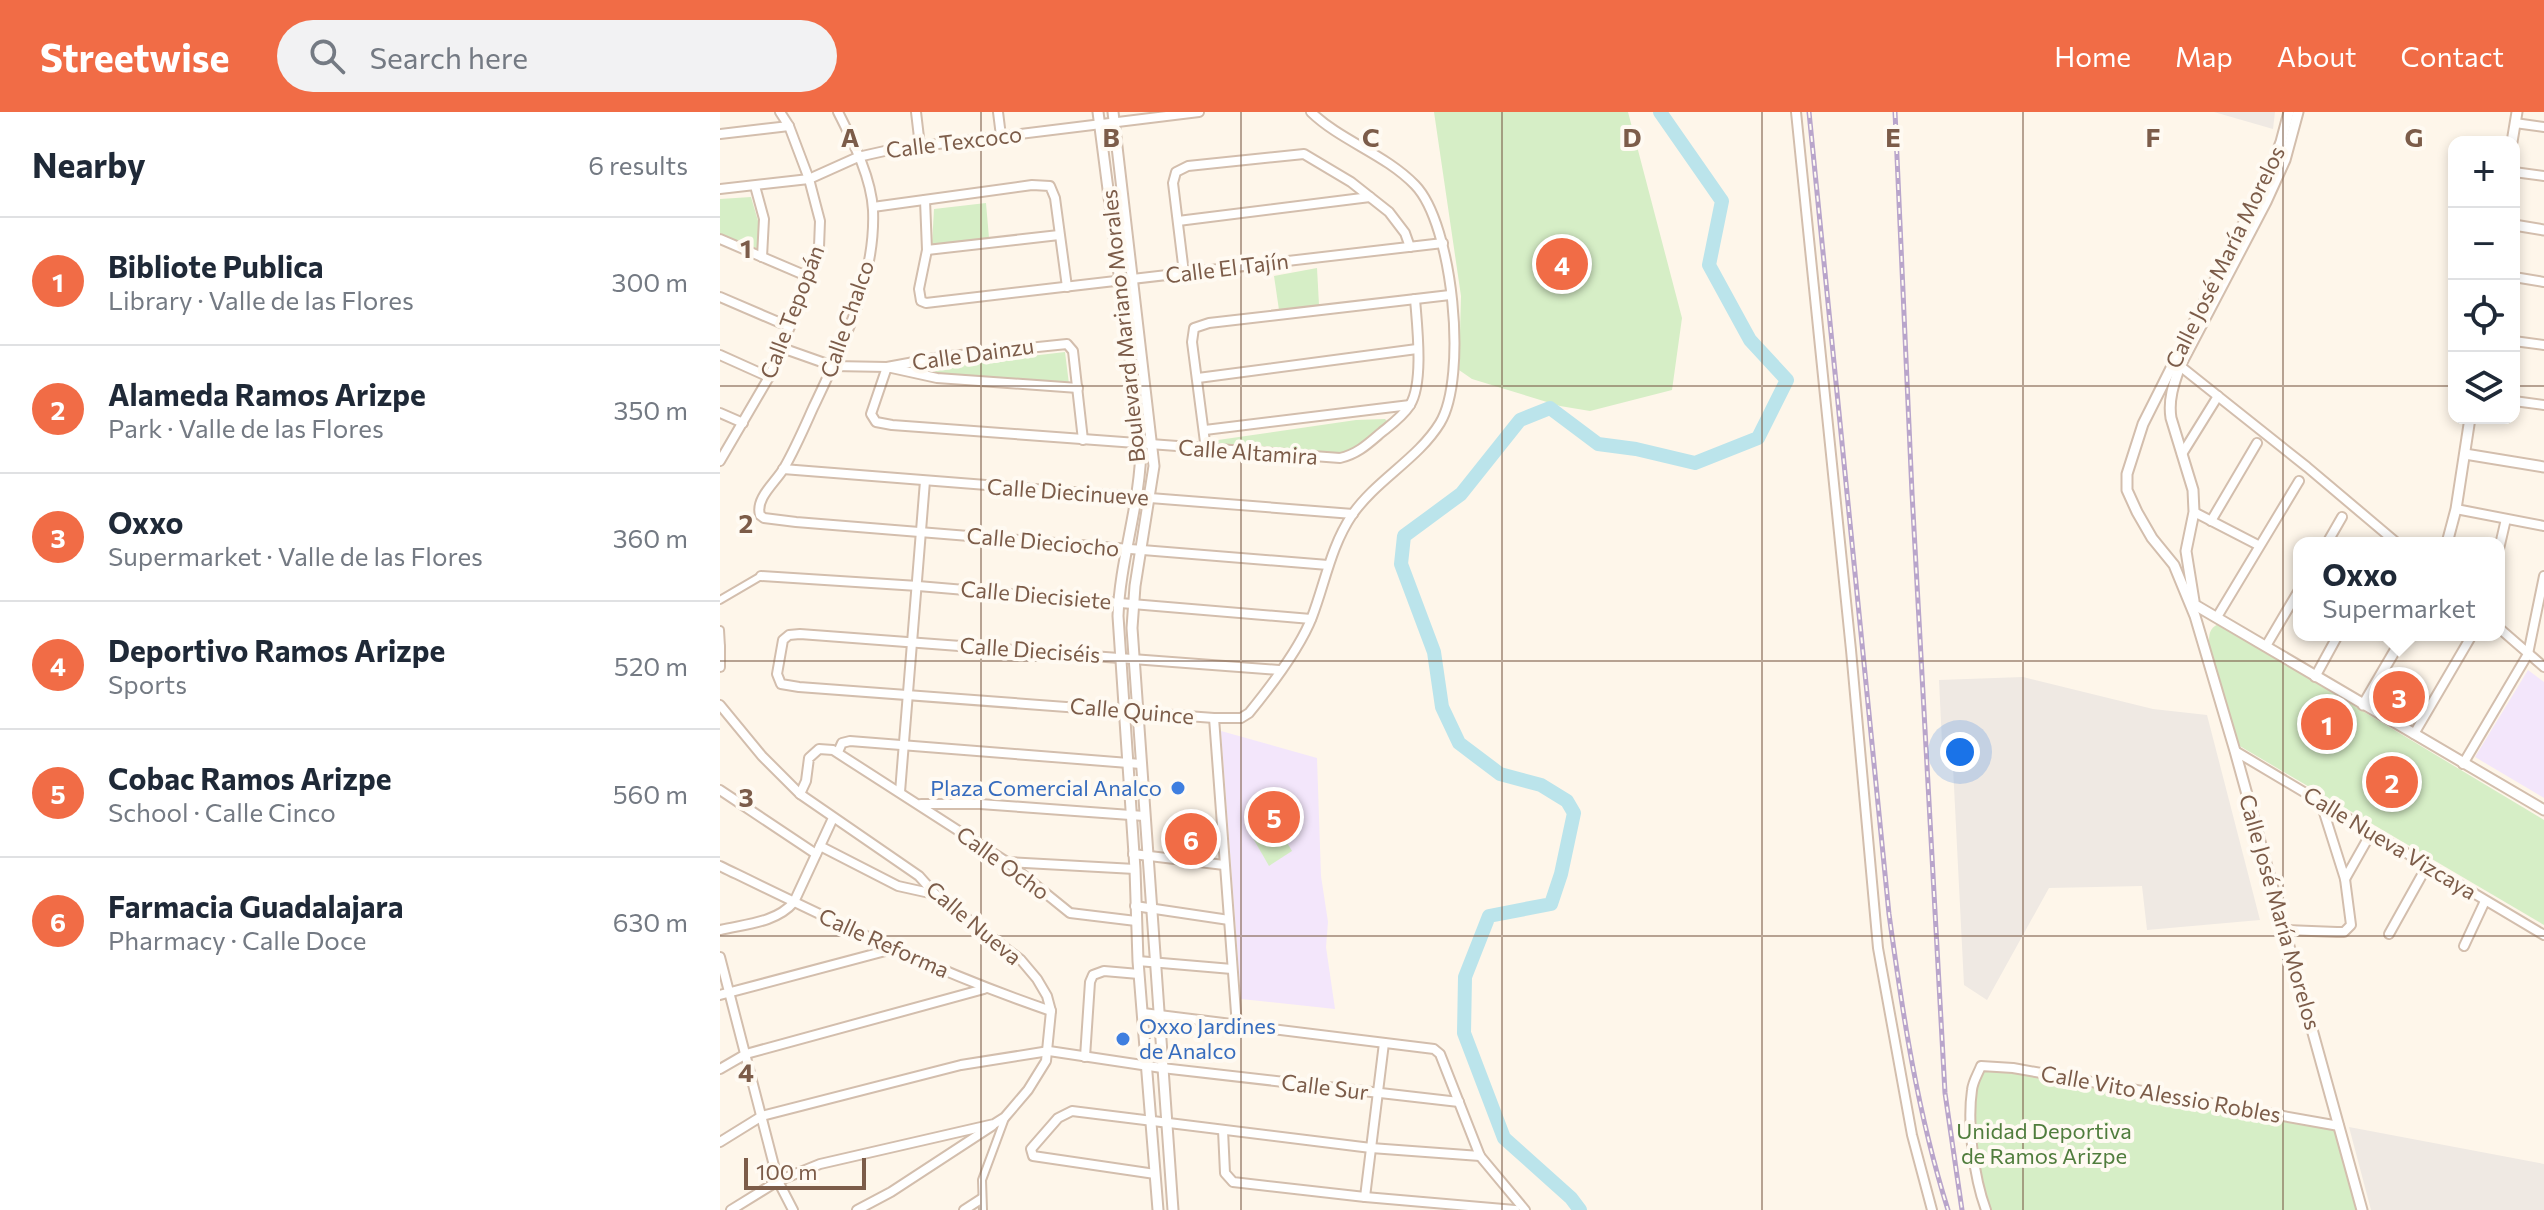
<!DOCTYPE html>
<meta charset="utf-8">
<style>
:root{--surface:#fff;--page:#f2f2f3;--text:#1f2937;--muted:#747a83;--line:#e0e1e3;--accent:#f16c46}
body{margin:0;font-family:Commissioner,sans-serif;background:var(--page);color:var(--text)}
.controls{position:absolute;right:24px;top:24px;display:grid;overflow:hidden;border-radius:16px;box-shadow:0 4px 12px #0003}
.controls button{width:72px;height:72px;display:grid;place-items:center;padding:0;border:0;border-bottom:2px solid var(--line);background:var(--surface);color:var(--text);font:40px sans-serif}
.scale{position:absolute;left:24px;bottom:20px;width:122px;box-sizing:border-box;padding-left:8px;border:4px solid #7c5c49;border-top:0;font-size:22px;line-height:28px;white-space:nowrap;color:#7c5c49;-webkit-text-stroke:6px #fffaf2;paint-order:stroke}
.you{position:absolute;left:1240px;top:640px;width:28px;height:28px;margin:-20px;border:6px solid #fff;border-radius:50%;background:#1a73e8;box-shadow:0 0 0 12px #1a73e833}
.badge{display:grid;place-items:center;width:52px;height:52px;border-radius:50%;background:var(--accent);color:#fff;font-size:26px;font-weight:700}
.pin{position:absolute;translate:-50% -50%;border:4px solid #fff;box-shadow:0 2px 8px #0006}
.popup{position:absolute;left:1573px;top:425px;width:212px;height:104px;box-sizing:border-box;display:grid;place-content:center;border-radius:16px;background:var(--surface);filter:drop-shadow(0 2px 6px #0005);font-size:26px;white-space:nowrap;color:var(--muted)}
.popup b{font-size:30px;color:var(--text)}
.popup::after{content:'';position:absolute;left:50%;top:100%;margin-left:-16px;border:16px solid transparent;border-top-color:var(--surface)}
.list{margin:0;padding:0;list-style:none}
h2{display:flex;justify-content:space-between;align-items:center;height:104px;margin:0;padding:0 32px;font-size:34px}
h2 small{font-size:26px;font-weight:400;color:var(--muted)}
.list li{display:grid;grid-template-columns:52px 1fr auto;gap:24px;align-items:center;box-sizing:border-box;height:128px;padding:0 32px;border-top:2px solid var(--line)}
.list b{display:block;font-size:30px;white-space:nowrap}
.list p{margin:0;font-size:26px;white-space:nowrap;color:var(--muted)}
.list em{font-size:26px;font-style:normal;color:var(--muted)}
.icon{flex:none;width:44px;height:44px;fill:none;stroke:currentColor;stroke-width:2;stroke-linecap:round;stroke-linejoin:round}
.map{position:relative;flex:none;width:1824px;height:1098px;overflow:hidden}
header{display:flex;align-items:center;gap:48px;box-sizing:border-box;height:112px;padding:0 40px;background:var(--accent);color:#fff}
header strong{font-size:38px}
nav{display:flex;gap:44px;margin-inline-start:auto;font-size:28px}
.search{width:560px;height:72px;background:var(--page);display:flex;align-items:center;gap:20px;box-sizing:border-box;padding:0 28px;border-radius:44px;color:var(--muted);font-size:30px}
main{display:flex}
aside{flex:1;background:var(--surface)}
.map>svg:first-child{display:block}
.industrial{fill:#efe9e3}
.education{fill:#f3e6fb}
.green{fill:#d6eec6}
.lines{fill:none;stroke-linecap:round;stroke-linejoin:round}
.river{stroke:#bbe4eb;stroke-width:14}
.pedestrian-casing{stroke:#d3bead;stroke-width:10}
.minor-casing{stroke:#d3bead;stroke-width:12}
.tertiary-casing{stroke:#d3bead;stroke-width:13}
.pedestrian{stroke:#fff;stroke-width:6}
.minor{stroke:#fff;stroke-width:8}
.tertiary{stroke:#fff;stroke-width:9}
.rail-casing{stroke:#b9a5cb;stroke-width:5}
.rail{stroke:#fffaf2;stroke-width:2;stroke-dasharray:6;stroke-linecap:butt}
.grid{fill:none;stroke:#7c5c49;stroke-width:2;stroke-opacity:0.55}
.shop-dot{fill:#3f7fe0;stroke:#fffaf2;stroke-width:3}
.labels{text-anchor:middle;stroke-width:8;stroke-linejoin:round;paint-order:stroke}
.street-label{font-size:22px;fill:#7c5c49;stroke:#fffaf2}
.shop-label{font-size:22px;fill:#366cbe;stroke:#fffaf2;text-anchor:end}
.park-label{font-size:22px;fill:#507d3d;stroke:#fffaf2}
.grid-label{font-size:26px;text-anchor:middle;font-weight:bold;fill:#7c5c49;stroke:#fffaf2;stroke-width:8;stroke-linejoin:round;paint-order:stroke}
</style>
<header>
<strong>Streetwise</strong>
<div class="search"><svg class="icon" aria-label="search" viewBox="0 0 24 24"><circle cx="10" cy="10" r="6"/><path d="M15 15l6 6"/></svg>Search here</div>
<nav><a>Home</a><a>Map</a><a>About</a><a>Contact</a></nav>
</header>
<main>
<aside>
<h2>Nearby<small>6 results</small></h2>
<ul class="list">
<li><span class="badge">1</span><div><b>Bibliote Publica</b><p>Library · Valle de las Flores</p></div><em>300 m</em></li>
<li><span class="badge">2</span><div><b>Alameda Ramos Arizpe</b><p>Park · Valle de las Flores</p></div><em>350 m</em></li>
<li><span class="badge">3</span><div><b>Oxxo</b><p>Supermarket · Valle de las Flores</p></div><em>360 m</em></li>
<li><span class="badge">4</span><div><b>Deportivo Ramos Arizpe</b><p>Sports</p></div><em>520 m</em></li>
<li><span class="badge">5</span><div><b>Cobac Ramos Arizpe</b><p>School · Calle Cinco</p></div><em>560 m</em></li>
<li><span class="badge">6</span><div><b>Farmacia Guadalajara</b><p>Pharmacy · Calle Doce</p></div><em>630 m</em></li>
</ul>
</aside>
<div class="map">
<svg width="1824" height="1098" viewBox="0 0 1824 1098">
<rect width="100%" height="100%" fill="#fef6ea"/>
<!-- industrial -->
<g class="industrial">
<path d="M1494,0H1555L1553,17Z"/>
<path d="M1303,565L1433,597L1487,603L1540,808L1427,818L1422,774L1329,776L1267,888L1244,873L1233,655L1223,652L1219,568Z"/>
<path d="M1629,1015L1824,1052V1098H1651Z"/>
</g>
<!-- education -->
<g class="education">
<path d="M1808,558L1824,570V686L1755,645Z"/>
<path d="M501,619L597,646L601,764L608,810L606,835L615,897L521,887Z"/>
</g>
<!-- green -->
<g class="green">
<path d="M714,0H908L962,206L952,278L870,299L840,294L752,267L739,258L741,184Z"/>
<path d="M31,85L39,112L38,137L0,122V87Z"/>
<path d="M266,91L269,126L212,133L214,97Z"/>
<path d="M597,156L599,193L559,198L554,164Z"/>
<path d="M345,240L349,272L206,261L209,256Z"/>
<path d="M665,307L669,311L624,343L490,336L491,329L636,308Z"/>
<path d="M1498,512L1824,708V813L1518,633L1489,532C1489,522 1489,517 1498,512Z"/>
<path d="M549,700L572,739L549,754L526,714Z"/>
<path d="M1263,956L1617,1017L1637,1098H1268L1256,1050L1253,982Z"/>
</g>
<g class="lines">
<!-- river -->
<path class="river" d="M860,1098L851,1086L784,1026L744,921L745,865L769,804L831,792L841,762L854,701L847,689L821,673L780,662L739,631L722,595L714,540L681,452L684,424L741,382L800,308L830,296L878,332L916,337L975,351L1038,326L1067,268L1030,228L989,153L1002,89L940,0"/>
<defs>
<g id="pedestrian">
<path d="M0,488L41,464"/>
<path d="M0,518L1,535"/>
<path d="M263,1098L262,1068L285,1006"/>
</g>
<g id="minor">
<path d="M118,0C133,30 151,64 153,98C156,167 122,235 93,296C84,316 75,337 64,356C56,370 35,386 40,403L44,406L76,410L608,453"/>
<path d="M196,0L200,34"/>
<path d="M278,0L281,24"/>
<path d="M1076,0L1131,538L1158,836L1192,1023L1212,1098"/>
<path d="M1795,11L1824,15"/>
<path d="M0,22L69,14"/>
<path d="M1794,60L1824,64"/>
<path d="M35,74L44,107L42,145"/>
<path d="M0,77L89,67L138,45L169,38L479,0"/>
<path d="M205,88L207,138L199,177L201,189L206,191L723,131"/>
<path d="M153,95L312,73L330,74L335,86L347,175"/>
<path d="M458,109L650,85"/>
<path d="M0,127L89,165"/>
<path d="M207,138L339,123"/>
<path d="M464,161L453,71L456,60L468,54L584,42L631,70L669,100L685,121L690,135"/>
<path d="M1794,165L1824,170"/>
<path d="M0,185L70,215"/>
<path d="M1794,229L1824,233"/>
<path d="M62,236L113,254L167,255L221,245L347,232L353,239L363,328"/>
<path d="M0,243L49,265"/>
<path d="M1455,250L1587,355L1677,431"/>
<path d="M478,266L697,237"/>
<path d="M358,276L217,266L167,255L151,302L156,310L172,313L620,346C638,342 649,331 662,320C672,312 683,304 690,293C704,271 697,213 695,187"/>
<path d="M1794,289L1824,293"/>
<path d="M0,301L23,311"/>
<path d="M485,318L690,293"/>
<path d="M486,338L472,230L474,216L489,211L730,183"/>
<path d="M1462,342L1498,284"/>
<path d="M0,349L49,265L62,236L99,135L100,109L89,67L69,14L60,0"/>
<path d="M63,357L633,402"/>
<path d="M1736,397L1824,414"/>
<path d="M1474,400L1538,433"/>
<path d="M1491,409L1537,331"/>
<path d="M1607,431L1622,405"/>
<path d="M1779,437L1786,407"/>
<path d="M41,464L198,474L591,507"/>
<path d="M1497,505L1579,369"/>
<path d="M1779,516L1824,555"/>
<path d="M1546,534L1579,478"/>
<path d="M0,535V555"/>
<path d="M559,558L80,522L69,523L63,528L57,562L61,572L79,575L494,606H521L529,601C551,574 580,536 592,505C605,471 611,434 632,403C656,368 698,347 720,311C748,265 733,112 695,73C665,42 621,29 591,0"/>
<path d="M1595,565L1618,523"/>
<path d="M0,593L42,644L80,682L199,764L215,782L301,848L317,867L327,884L331,899L326,949L308,978L285,1005L274,1012L100,1052L58,1069L11,1098"/>
<path d="M494,606L517,914"/>
<path d="M1694,622L1752,523"/>
<path d="M1515,639L1824,823"/>
<path d="M118,640L122,631L130,629L421,652"/>
<path d="M1743,652L1808,542L1824,464"/>
<path d="M0,678L96,742"/>
<path d="M180,680L205,369"/>
<path d="M80,682L86,669L89,646L99,637L113,638L287,750L350,801L416,809"/>
<path d="M201,692H260L424,704"/>
<path d="M100,734L178,774L214,782"/>
<path d="M413,742L504,753"/>
<path d="M288,750L415,757"/>
<path d="M0,754C109,807 216,860 331,899"/>
<path d="M1625,767L1651,721"/>
<path d="M415,794L509,808"/>
<path d="M0,818C25,812 56,811 74,790L113,706"/>
<path d="M1565,818L1617,820H1624L1631,813L1625,767L1600,688"/>
<path d="M1669,822L1707,754"/>
<path d="M1744,834L1765,789"/>
<path d="M0,845L58,1069L73,1098"/>
<path d="M418,849L512,857"/>
<path d="M0,883L173,837"/>
<path d="M423,901L714,937L720,942L760,1044L805,1098"/>
<path d="M365,945L370,870L373,863L384,859L419,862"/>
<path d="M0,957L26,942L264,877"/>
<path d="M503,1018L505,1061L513,1070L645,1085L795,1098"/>
<path d="M0,1030L42,1004L241,953L329,939L442,956L739,990"/>
<path d="M435,1062L313,1044L311,1037L338,1006L352,999L651,1036L760,1044"/>
<path d="M645,1085L664,931"/>
<path d="M137,1098L171,1080L272,1014"/>
<path d="M244,1098L261,1087"/>
<path d="M1266,1098C1254,1066 1247,1012 1252,978C1253,969 1258,962 1261,954L1293,956L1619,1014"/>
</g>
<g id="tertiary">
<path d="M378,0L421,332C421,391 400,446 398,504L415,757L418,849L438,1098"/>
<path d="M393,0L434,354L415,474L412,516L453,1098"/>
<path d="M1569,0L1561,30L1548,63L1423,312L1407,362V378L1417,400L1432,426L1454,453L1475,504L1515,639L1642,1098"/>
<path d="M1792,30L1797,0"/>
<path d="M1794,113L1824,118"/>
<path d="M1745,342L1824,355"/>
<path d="M1727,431L1736,397L1750,306"/>
<path d="M1474,489L1466,439L1474,400L1473,378L1451,306C1448,287 1454,271 1460,254L1546,90L1565,48L1578,0"/>
<path d="M1470,490L1824,698"/>
<path d="M1643,593L1684,523"/>
</g>
</defs>
<!-- pedestrian casing -->
<use href="#pedestrian" class="pedestrian-casing"/>
<!-- minor casing -->
<use href="#minor" class="minor-casing"/>
<!-- tertiary casing -->
<use href="#tertiary" class="tertiary-casing"/>
<!-- pedestrian -->
<use href="#pedestrian" class="pedestrian"/>
<!-- minor -->
<use href="#minor" class="minor"/>
<!-- tertiary -->
<use href="#tertiary" class="tertiary"/>
<defs>
<g id="rail">
<path d="M1089,0L1169,802C1183,904 1197,999 1228,1098"/>
<path d="M1175,0L1192,381L1220,890L1225,981L1242,1098"/>
</g>
</defs>
<!-- rail casing -->
<use href="#rail" class="rail-casing"/>
<!-- rail -->
<use href="#rail" class="rail"/>
</g>
<!-- grid -->
<path class="grid" d="M261,0V1098M521,0V1098M782,0V1098M1042,0V1098M1303,0V1098M1563,0V1098M0,274H1734M1794,274H1824M0,549H1824M0,824H1824"/>
<!-- markers -->
<g class="shop-dot">
<circle cx="458" cy="676" r="8"/>
<circle cx="403" cy="927" r="8"/>
</g>
<g class="labels">
<!-- street labels -->
<g class="street-label">
<text transform="translate(234 30) rotate(-7)" y="8">Calle Texcoco</text>
<text transform="translate(1505 145) rotate(-64)" y="8">Calle José María Morelos</text>
<text transform="translate(507 156) rotate(-7)" y="8">Calle El Tajín</text>
<text transform="translate(72 200) rotate(-69)" y="8">Calle Tepopán</text>
<text transform="translate(127 207) rotate(-71)" y="8">Calle Chalco</text>
<text transform="translate(403 214) rotate(-96)" y="8">Boulevard Mariano Morales</text>
<text transform="translate(253 242) rotate(-8)" y="8">Calle Dainzu</text>
<text transform="translate(528 340) rotate(4)" y="8">Calle Altamira</text>
<text transform="translate(348 380) rotate(4)" y="8">Calle Diecinueve</text>
<text transform="translate(323 430) rotate(5)" y="8">Calle Dieciocho</text>
<text transform="translate(316 483) rotate(5)" y="8">Calle Diecisiete</text>
<text transform="translate(310 538) rotate(4)" y="8">Calle Dieciséis</text>
<text transform="translate(412 599) rotate(5)" y="8">Calle Quince</text>
<text transform="translate(1670 731) rotate(31)" y="8">Calle Nueva Vizcaya</text>
<text transform="translate(283 751) rotate(36)" y="8">Calle Ocho</text>
<text transform="translate(1560 800) rotate(74)" y="8">Calle José María Morelos</text>
<text transform="translate(254 811) rotate(40)" y="8">Calle Nueva</text>
<text transform="translate(164 831) rotate(24)" y="8">Calle Reforma</text>
<text transform="translate(605 975) rotate(7)" y="8">Calle Sur</text>
<text transform="translate(1441 982) rotate(10)" y="8">Calle Vito Alessio Robles</text>
</g>
<!-- shop labels -->
<g class="shop-label">
<text x="442" y="684">Plaza Comercial Analco</text>
<text x="419" y="922" text-anchor="start">Oxxo Jardines<tspan x="419" dy="25">de Analco</tspan></text>
</g>
<!-- park labels -->
<g class="park-label">
<text x="1324" y="1027">Unidad Deportiva<tspan x="1324" dy="25">de Ramos Arizpe</tspan></text>
</g>
</g>
<g class="grid-label">
<text x="130" y="35">A</text>
<text x="391" y="35">B</text>
<text x="651" y="35">C</text>
<text x="912" y="35">D</text>
<text x="1173" y="35">E</text>
<text x="1433" y="35">F</text>
<text x="1694" y="35">G</text>
<text x="26" y="146">1</text>
<text x="26" y="421">2</text>
<text x="26" y="695">3</text>
<text x="26" y="970">4</text>
</g>
</svg>
<div class="controls">
<button>+</button>
<button>−</button>
<button><svg class="icon" aria-label="locate" viewBox="0 0 24 24"><circle cx="12" cy="12" r="6"/><path d="M12 2v4M12 18v4M2 12h4M18 12h4"/></svg></button>
<button><svg class="icon" aria-label="layers" viewBox="0 0 24 24"><path d="M12 4l9 5-9 5-9-5zM3 14l9 5 9-5"/></svg></button>
</div>
<div class="scale">100 m</div>
<div class="you"></div>
<div class="pin badge" style="left:1607px;top:612px">1</div>
<div class="pin badge" style="left:1672px;top:670px">2</div>
<div class="pin badge" style="left:1679px;top:585px">3</div>
<div class="popup"><b>Oxxo</b>Supermarket</div>
<div class="pin badge" style="left:842px;top:152px">4</div>
<div class="pin badge" style="left:554px;top:705px">5</div>
<div class="pin badge" style="left:471px;top:727px">6</div>
</div>
</main>
